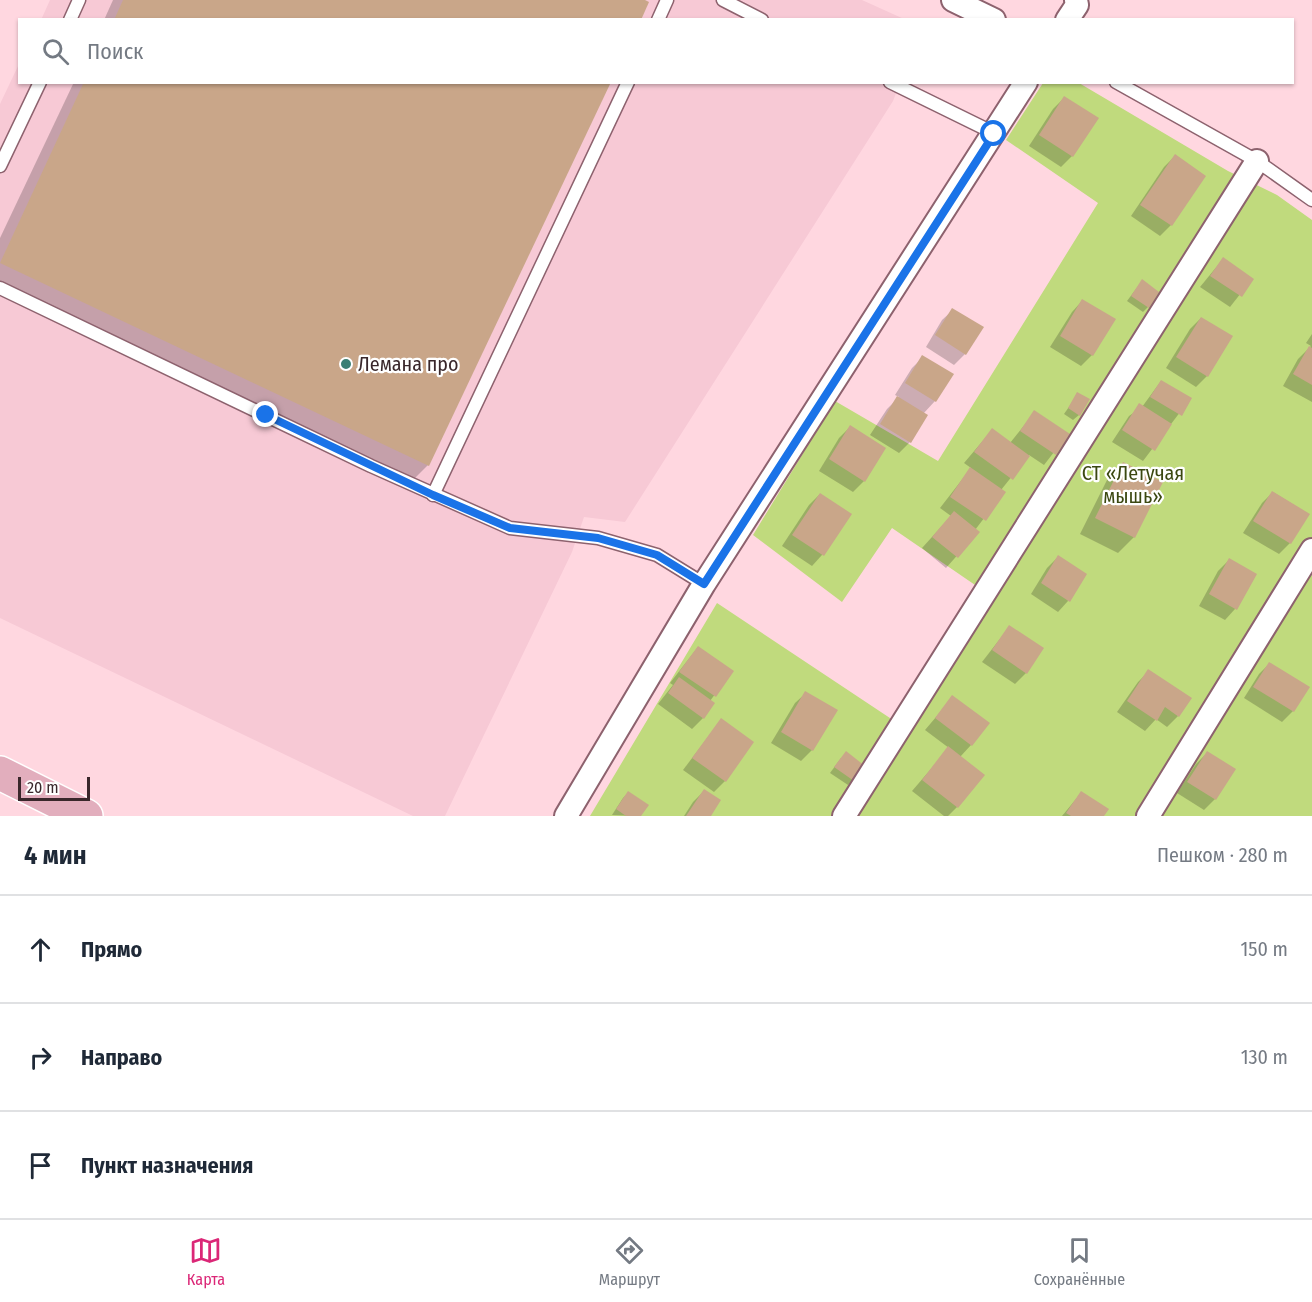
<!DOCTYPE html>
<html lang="ru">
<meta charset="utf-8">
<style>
:root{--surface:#fff;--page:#f6f6f7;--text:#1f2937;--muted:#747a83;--line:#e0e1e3;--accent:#db2777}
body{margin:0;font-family:"Fira Sans Condensed",sans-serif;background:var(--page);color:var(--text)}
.scale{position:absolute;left:18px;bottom:15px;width:72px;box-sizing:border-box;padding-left:6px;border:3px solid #39272b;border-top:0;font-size:16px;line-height:21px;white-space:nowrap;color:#39272b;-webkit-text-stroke:4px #fff;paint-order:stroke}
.stop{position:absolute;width:18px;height:18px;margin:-14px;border:4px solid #1a73e8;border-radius:50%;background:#fff}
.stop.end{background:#1a73e8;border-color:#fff;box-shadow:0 2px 6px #0008}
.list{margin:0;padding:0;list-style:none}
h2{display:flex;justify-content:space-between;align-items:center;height:78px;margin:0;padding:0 24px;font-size:26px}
h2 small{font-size:20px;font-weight:400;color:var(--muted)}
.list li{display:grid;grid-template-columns:39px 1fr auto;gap:18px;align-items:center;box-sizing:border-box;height:108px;padding:0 24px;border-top:2px solid var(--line)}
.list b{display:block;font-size:22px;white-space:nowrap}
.list em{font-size:20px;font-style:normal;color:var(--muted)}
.icon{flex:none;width:33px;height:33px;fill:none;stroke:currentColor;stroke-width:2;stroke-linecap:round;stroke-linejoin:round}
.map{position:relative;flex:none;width:1312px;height:816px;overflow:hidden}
.search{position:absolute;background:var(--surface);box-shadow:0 2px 4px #0004;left:18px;right:18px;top:18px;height:66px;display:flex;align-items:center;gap:15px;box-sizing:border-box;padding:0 21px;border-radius:0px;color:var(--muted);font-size:22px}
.sheet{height:402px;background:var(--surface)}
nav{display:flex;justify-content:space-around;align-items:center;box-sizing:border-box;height:84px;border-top:2px solid var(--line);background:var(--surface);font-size:16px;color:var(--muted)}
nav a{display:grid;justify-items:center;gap:3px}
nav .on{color:var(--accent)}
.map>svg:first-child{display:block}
.built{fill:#f7c9d5}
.green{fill:#c0da7d}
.shadow{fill:#0003}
.building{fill:#c9a689}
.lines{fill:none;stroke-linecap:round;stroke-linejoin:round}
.service-casing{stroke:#8d626e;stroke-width:15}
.minor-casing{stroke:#8d626e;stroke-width:26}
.primary-casing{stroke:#fff;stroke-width:36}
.service{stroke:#fff;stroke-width:12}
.minor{stroke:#fff;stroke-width:22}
.primary{stroke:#e2aebd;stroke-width:33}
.route{stroke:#1a73e8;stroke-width:8}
.poi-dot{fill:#3a7f74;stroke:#fff;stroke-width:2}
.labels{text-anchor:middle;stroke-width:4.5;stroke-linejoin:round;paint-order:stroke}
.poi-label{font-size:20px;fill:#39272b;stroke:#fff;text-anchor:start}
.park-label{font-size:20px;fill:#3b4811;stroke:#fff}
</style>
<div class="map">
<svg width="1312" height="816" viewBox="0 0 1312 816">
<rect width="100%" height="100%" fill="#ffd7e0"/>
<!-- built -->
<g class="built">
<path d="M50,0H862L904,19L41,20Z"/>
<path d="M19,64L20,82L900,83L893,101L625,522L584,517L572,552L445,816H413L0,618V104Z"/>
</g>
<!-- green -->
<path class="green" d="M1043,83H1079L1228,171L1277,195L1312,220V816H590L717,603L911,732L994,598L892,528L842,602L753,535L835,401L938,461L1098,203L1006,140Z"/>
<!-- shadow -->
<g class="shadow">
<path d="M113,0H641L639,20H104Z"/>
<path d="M74,82H610L428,465L407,486L0,293V238Z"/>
<path d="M1064,98L1072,156L1061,167L1029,146L1053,109Z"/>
<path d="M1175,156L1171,225L1160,236L1131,216L1164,167Z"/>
<path d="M1223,259L1252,279L1230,307L1200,287Z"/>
<path d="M1142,281L1148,307L1143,312L1127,301Z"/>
<path d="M1082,301L1092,355L1081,366L1050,347L1072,312Z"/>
<path d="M953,310L965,354L954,365L926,347L942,320Z"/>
<path d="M1201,318L1207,376L1196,387L1166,368L1190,329Z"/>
<path d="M1312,334V402L1283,386L1298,359L1311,346L1306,343Z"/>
<path d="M923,357L952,375L935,401L923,414L926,416L910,442L899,453L870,435L887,409L899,397L895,395L912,368Z"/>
<path d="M1161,381L1190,399L1143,461L1112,442L1129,416L1142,407Z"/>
<path d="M1078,394L1079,415L1073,420L1064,414Z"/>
<path d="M1035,412L1068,434L1044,465L1029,455L1001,490L1004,492L975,530L978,532L946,568L922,548L951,516L940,508L971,468L964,463L992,430L1010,443Z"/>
<path d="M850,427L864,481L853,492L819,471L839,438Z"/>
<path d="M1124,463L1134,537L1118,553L1080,534L1107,480Z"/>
<path d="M1273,492L1308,514L1290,543L1279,554L1243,533L1262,503Z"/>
<path d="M820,494L850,514L822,555L812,566L782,546L809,505Z"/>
<path d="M1058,557L1068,601L1058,612L1031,594L1047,568Z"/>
<path d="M1229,560L1235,609L1225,620L1199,606L1218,571Z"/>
<path d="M1010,626L1026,673L1015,684L982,662Z"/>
<path d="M698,647L732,671L710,701L703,718L692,729L658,704L673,685L670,683Z"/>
<path d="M1270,663L1293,711L1282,722L1244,698L1259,674Z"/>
<path d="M1149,671L1178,716L1167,727L1156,719L1145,731L1117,712L1138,682Z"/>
<path d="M806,693L812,750L801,761L771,743L795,703Z"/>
<path d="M953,697L971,745L960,757L957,807L948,816H944L912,791L949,748L925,730Z"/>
<path d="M721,720L725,781L714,792L683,770Z"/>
<path d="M1207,753L1215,799L1204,810L1177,793L1196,764Z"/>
<path d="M841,758L853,780L848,785L830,773Z"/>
<path d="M704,791L709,816H684L693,802Z"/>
<path d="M628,793L639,816L612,815L623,798Z"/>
<path d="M1081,793L1103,816H1062Z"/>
</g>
<!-- building -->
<g class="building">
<path d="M123,0H645L649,2L641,20H114Z"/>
<path d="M84,82H611L429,466L0,263Z"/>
<path d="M1064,96L1099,118L1073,157L1039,135Z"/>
<path d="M1175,154L1206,176L1172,226L1140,205Z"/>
<path d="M1223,257L1254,279L1242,297L1210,276Z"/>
<path d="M1142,279L1159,292L1149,308L1131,296Z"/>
<path d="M1082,299L1116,319L1093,356L1060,336Z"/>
<path d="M952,308L984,327L966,355L935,335Z"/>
<path d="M1201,317L1233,336L1208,377L1176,357Z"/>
<path d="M1309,346L1312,348V385L1293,374Z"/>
<path d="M922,355L954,374L936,402L905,383Z"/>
<path d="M1161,380L1192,398L1182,416L1150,397Z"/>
<path d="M1077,392L1090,399L1080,416L1068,408Z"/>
<path d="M897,396L928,415L911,443L880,424Z"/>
<path d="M1139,403L1172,424L1155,451L1122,430Z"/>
<path d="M1034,410L1070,434L1056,455L1020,431Z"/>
<path d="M850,425L886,448L865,482L829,459Z"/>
<path d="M992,428L1030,456L1013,480L974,452Z"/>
<path d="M1123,462L1163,482L1135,538L1095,518Z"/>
<path d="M970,467L1006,492L986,521L950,497Z"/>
<path d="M1272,491L1310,514L1291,544L1253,521Z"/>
<path d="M820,493L852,514L824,556L792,535Z"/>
<path d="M954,511L980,532L958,558L932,537Z"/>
<path d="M1058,555L1087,574L1070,602L1041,583Z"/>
<path d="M1229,558L1257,574L1237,610L1209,594Z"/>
<path d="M1009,625L1044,648L1027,674L992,650Z"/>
<path d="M698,646L734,671L716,697L679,672Z"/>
<path d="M1269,662L1310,687L1294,712L1253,687Z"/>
<path d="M1148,669L1192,698L1179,717L1165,707L1157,721L1127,701Z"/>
<path d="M679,677L715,703L704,719L668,693Z"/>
<path d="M805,691L838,710L813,751L781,732Z"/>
<path d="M952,695L990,723L972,746L935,718Z"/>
<path d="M721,718L754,742L726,782L692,758Z"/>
<path d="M948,746L985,775L958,808L922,780Z"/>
<path d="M846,751L865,766L854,781L834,767Z"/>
<path d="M1207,751L1236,769L1216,800L1187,782Z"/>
<path d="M704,789L721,800L711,816H686Z"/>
<path d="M628,791L649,805L641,816H626L616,809Z"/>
<path d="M1081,791L1109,809L1104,816H1071L1066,813Z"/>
</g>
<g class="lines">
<defs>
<g id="service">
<path d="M723,0L762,20"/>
<path d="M70,20L79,0"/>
<path d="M658,20L667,0"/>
<path d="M890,82L994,133"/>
<path d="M1116,82L1257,161L1312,200"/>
<path d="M0,166L40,82"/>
<path d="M0,288L371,466L510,528L598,538L657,555L704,584"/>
<path d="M433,495L628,82"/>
</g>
<g id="minor">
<path d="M953,0L994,20"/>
<path d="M1067,20L1077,5L1076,0"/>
<path d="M566,816L704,584L1026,82"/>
<path d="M844,816L1257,161"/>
<path d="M1148,816L1312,550"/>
</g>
<path id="primary" d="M0,773L86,816"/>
</defs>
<!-- service casing -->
<use href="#service" class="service-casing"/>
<!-- minor casing -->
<use href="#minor" class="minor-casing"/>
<!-- primary casing -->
<use href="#primary" class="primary-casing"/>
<!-- service -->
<use href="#service" class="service"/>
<!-- minor -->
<use href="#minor" class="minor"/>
<!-- primary -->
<use href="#primary" class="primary"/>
</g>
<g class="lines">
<!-- route -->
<path class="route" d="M266,415L433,495L510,528L598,538L657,555L704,584L994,134"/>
</g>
<!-- markers -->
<circle class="poi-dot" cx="346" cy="364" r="6"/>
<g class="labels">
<!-- poi labels -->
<g class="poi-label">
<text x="358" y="371">Лемана про</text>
</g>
<!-- park labels -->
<g class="park-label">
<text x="1133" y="480">СТ «Летучая<tspan x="1133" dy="23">мышь»</tspan></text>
</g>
</g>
</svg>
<div class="scale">20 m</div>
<div class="stop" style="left:994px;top:134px"></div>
<div class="stop end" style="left:266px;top:415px"></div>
<div class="search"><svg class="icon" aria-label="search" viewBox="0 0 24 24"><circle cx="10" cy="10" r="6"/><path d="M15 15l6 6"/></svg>Поиск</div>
</div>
<section class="sheet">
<h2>4 мин<small>Пешком · 280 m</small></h2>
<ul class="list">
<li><svg class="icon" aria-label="ahead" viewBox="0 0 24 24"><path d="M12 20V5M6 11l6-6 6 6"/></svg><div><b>Прямо</b></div><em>150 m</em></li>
<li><svg class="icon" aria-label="right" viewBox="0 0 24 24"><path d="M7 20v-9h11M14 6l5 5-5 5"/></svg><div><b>Направо</b></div><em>130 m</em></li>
<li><svg class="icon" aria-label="arrive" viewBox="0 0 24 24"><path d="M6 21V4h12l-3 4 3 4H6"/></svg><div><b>Пункт назначения</b></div></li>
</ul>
</section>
<nav>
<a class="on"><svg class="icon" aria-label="map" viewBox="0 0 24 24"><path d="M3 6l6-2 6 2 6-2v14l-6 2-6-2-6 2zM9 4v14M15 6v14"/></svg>Карта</a>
<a><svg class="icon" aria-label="directions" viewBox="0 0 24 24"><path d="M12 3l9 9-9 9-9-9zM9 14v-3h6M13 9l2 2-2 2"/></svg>Маршрут</a>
<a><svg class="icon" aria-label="saved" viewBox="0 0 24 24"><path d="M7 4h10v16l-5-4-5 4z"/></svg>Сохранённые</a>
</nav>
